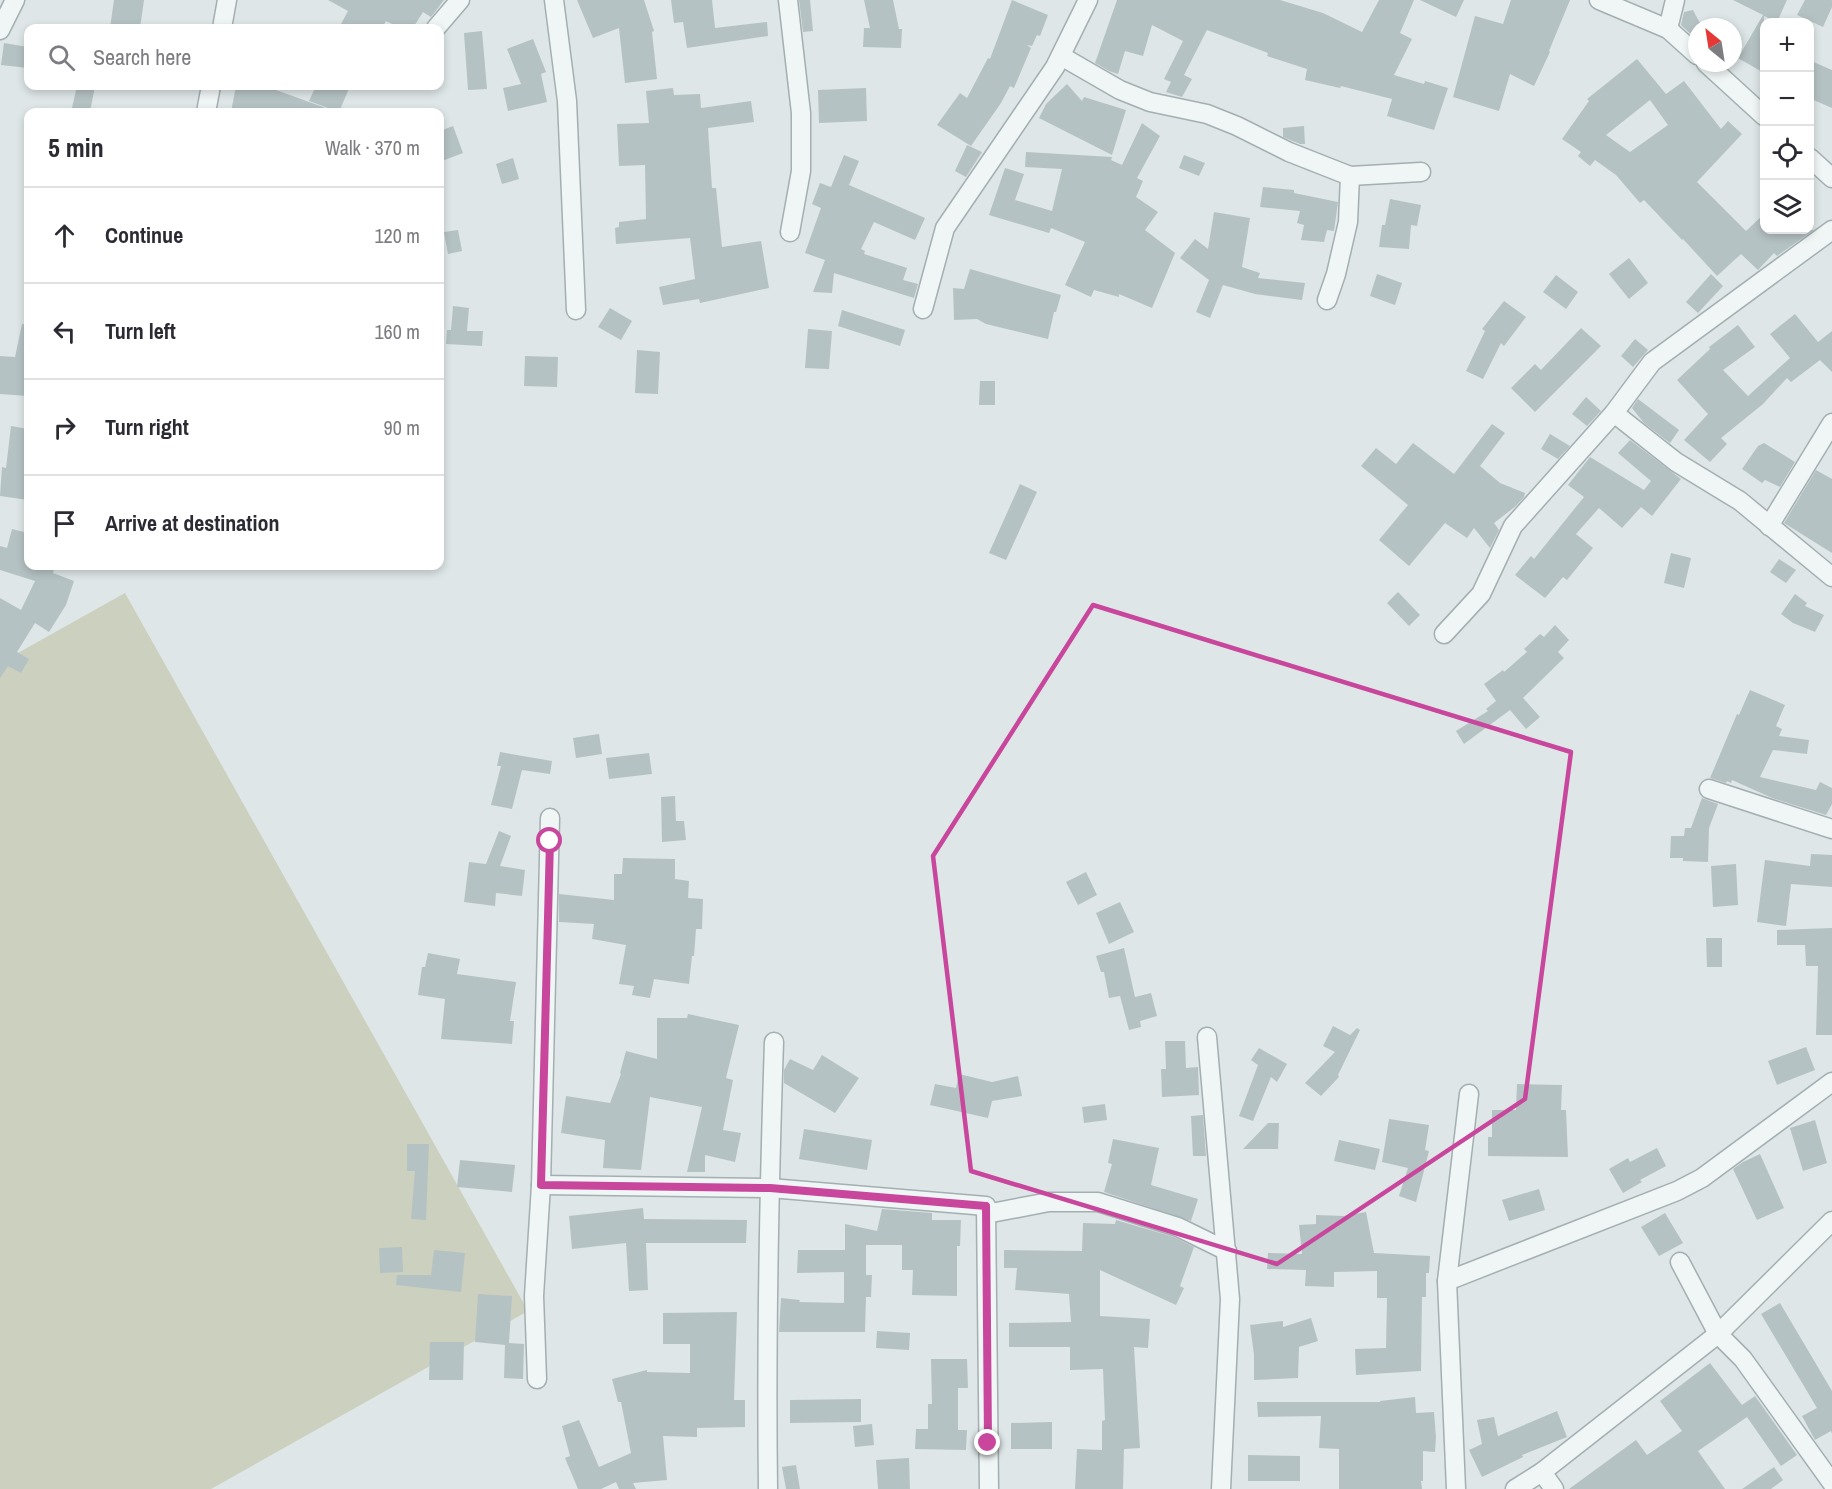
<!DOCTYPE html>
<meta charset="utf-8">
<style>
:root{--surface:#fff;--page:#f7f7f7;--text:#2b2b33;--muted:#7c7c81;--line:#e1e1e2}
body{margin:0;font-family:"Archivo Narrow",sans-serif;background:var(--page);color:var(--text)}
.controls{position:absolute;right:18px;top:18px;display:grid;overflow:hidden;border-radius:12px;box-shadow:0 3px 9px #0003}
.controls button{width:54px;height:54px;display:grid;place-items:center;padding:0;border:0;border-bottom:2px solid var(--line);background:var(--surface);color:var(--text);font:30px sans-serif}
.compass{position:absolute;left:1688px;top:18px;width:54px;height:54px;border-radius:50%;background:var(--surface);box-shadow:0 3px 9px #0003;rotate:330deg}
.stop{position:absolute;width:18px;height:18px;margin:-14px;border:4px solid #c8469c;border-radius:50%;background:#fff}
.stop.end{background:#c8469c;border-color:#fff;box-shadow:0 2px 6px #0008}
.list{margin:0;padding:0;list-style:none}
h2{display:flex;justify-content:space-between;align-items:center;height:78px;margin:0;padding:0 24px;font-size:26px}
h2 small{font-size:20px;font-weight:400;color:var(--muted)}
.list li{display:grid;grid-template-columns:39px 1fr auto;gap:18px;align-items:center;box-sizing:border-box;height:96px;padding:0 24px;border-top:2px solid var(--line)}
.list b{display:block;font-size:22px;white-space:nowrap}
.list em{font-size:20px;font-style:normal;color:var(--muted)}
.icon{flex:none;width:33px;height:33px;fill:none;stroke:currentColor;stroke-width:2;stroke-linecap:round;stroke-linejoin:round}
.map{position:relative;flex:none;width:1832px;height:1489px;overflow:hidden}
.search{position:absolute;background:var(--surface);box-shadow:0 3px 9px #0003;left:24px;top:24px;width:420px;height:66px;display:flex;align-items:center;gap:15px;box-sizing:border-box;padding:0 21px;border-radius:12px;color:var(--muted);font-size:22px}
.panel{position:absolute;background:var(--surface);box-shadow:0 3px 9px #0003;left:24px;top:108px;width:420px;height:462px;border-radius:12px}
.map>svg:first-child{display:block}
.green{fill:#ccd0bf}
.building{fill:#b5c2c3;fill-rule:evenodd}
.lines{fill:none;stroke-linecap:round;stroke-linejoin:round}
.street-casing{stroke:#a4afb1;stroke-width:21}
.street{stroke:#f0f5f5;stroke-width:18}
.route{stroke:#c8469c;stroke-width:8}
.marked{fill:none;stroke:#c8469c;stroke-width:4.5;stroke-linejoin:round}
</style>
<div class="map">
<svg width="1832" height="1489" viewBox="0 0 1832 1489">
<rect width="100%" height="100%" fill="#dee6e7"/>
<!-- green -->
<path class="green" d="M125,593L528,1311L211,1489H0V663Z"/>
<!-- building -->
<g class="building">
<path d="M114,0H144L140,28H110Z"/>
<path d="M328,0H444L431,17L423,12L413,28H400L386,21L382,28H348L341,24L348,11Z"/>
<path d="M577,0H644L654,31L652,32L657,79L625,83L619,28L593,38Z"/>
<path d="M671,0H712L715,28L767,22L768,36L687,48L683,22L674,23Z"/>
<path d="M799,0H810L813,31L803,32Z"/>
<path d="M864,0H893L899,29H902L901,48L863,47L864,28H870Z"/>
<path d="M1012,0L1048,15L1040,36L1037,35L1032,46L1027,45L1031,48L1014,88L1010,86L1001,103L971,146L937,125L960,93L967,98L988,58L990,59Z"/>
<path d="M1117,0H1280L1323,13L1362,32L1379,0H1414L1400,33L1412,39L1394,75L1424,84L1425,81L1448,88L1434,130L1387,116L1392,99L1341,86L1340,88L1305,80L1307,69L1267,56L1268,53L1207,30L1184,75L1192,79L1182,97L1166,92L1171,82L1164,79L1183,41L1152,25L1143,56L1125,51L1118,74L1109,71L1095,63Z"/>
<path d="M1420,0H1464L1456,17Z"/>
<path d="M1511,0H1570L1549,51L1550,52L1534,86L1510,74L1499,111L1453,97L1475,16L1503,24Z"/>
<path d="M1733,0H1787L1777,22L1764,16V73L1738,58L1763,15Z"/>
<path d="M1805,0H1832V7L1823,27L1797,15Z"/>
<path d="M1693,10L1702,27H1697V40L1681,25L1684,12Z"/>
<path d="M482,31L487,89L468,90L464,33Z"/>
<path d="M533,39L546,72L541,74L547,102L508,111L503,88L521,84L507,49Z"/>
<path d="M4,43L28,47V68L1,65Z"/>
<path d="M1637,59L1666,94L1684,81L1721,129L1728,121L1742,134L1697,182L1746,231L1764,214V230H1814L1777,256L1774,253L1758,270L1741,254L1717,276L1683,239L1682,240L1644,200L1640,203L1616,175L1595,160L1590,166L1578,156L1581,152L1562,139L1589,101L1587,99ZM1650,100L1668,125L1630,152L1606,135Z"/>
<path d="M1809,60L1832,70V108L1809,98Z"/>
<path d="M1067,84L1082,101L1084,97L1126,110L1112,155L1039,118L1046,104Z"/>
<path d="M77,86H95L90,112H71Z"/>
<path d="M236,86H265L334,111V112H231Z"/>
<path d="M316,86H350L339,112L309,101Z"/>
<path d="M673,88L674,95L700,94L701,108L751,101L754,122L708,128L712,188H716L722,247L761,241L769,288L700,303L699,299L663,305L659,287L695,279L690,238L616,244L615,228L619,227V222L646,219L645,165L619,166L617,124L649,123L646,91Z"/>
<path d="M866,88L867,121L819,123L818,90Z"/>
<path d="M1142,123L1160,136L1137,178L1143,181L1136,197L1158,212L1145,230L1175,253L1152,308L1119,294V297L1094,290L1091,297L1065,285L1085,242L1051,228L1049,233L989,215L1005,168L1024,174L1015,200L1052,211L1062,169L1025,167L1026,152L1112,157L1111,160L1122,165Z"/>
<path d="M453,126L463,153L442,161L440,153V131Z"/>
<path d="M1304,126L1305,144H1300L1283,137V128Z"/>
<path d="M967,145L982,152L966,177L955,171Z"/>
<path d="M844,155L859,161L849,185L925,218L915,240L874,222L861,249L865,251L864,254L907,268L903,280L918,284L914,298L834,273L832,293L813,292L825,260L805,253L821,208L812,204L820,183L831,187Z"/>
<path d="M1184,155L1205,163L1199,176L1179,168Z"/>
<path d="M513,158L519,179L502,184L496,164Z"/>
<path d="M1263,187L1294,190V193L1338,202L1334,231L1327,230L1324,242L1301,240L1304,225L1297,223L1300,211L1260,207Z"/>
<path d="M1390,199L1421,205L1417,226L1411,225L1409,249L1379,247L1382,225H1385Z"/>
<path d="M1214,212L1250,218L1242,267L1260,273L1258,278L1305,283L1302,300L1255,294L1223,285L1210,318L1196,312L1209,280L1180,258L1195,239L1208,249Z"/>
<path d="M458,230L462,251L448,254L444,232Z"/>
<path d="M1629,258L1648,283L1629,299L1609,274Z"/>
<path d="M970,269L1061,295L1056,312H1054L1048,339L986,324L977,319L954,320L953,288L964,289Z"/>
<path d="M1377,274L1402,283L1395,305L1370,296Z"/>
<path d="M1711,274L1723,286L1698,313L1686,302Z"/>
<path d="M1556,275L1578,292L1566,309L1543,292Z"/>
<path d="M1504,301L1526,317L1504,346L1501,343L1483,379L1466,371L1485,331L1482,329Z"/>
<path d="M453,306L469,308L467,331H483L482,346L446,344L447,330H451Z"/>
<path d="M610,308L632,321L621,340L598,327Z"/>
<path d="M842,310L905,330L900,346L838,326Z"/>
<path d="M1795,314L1818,342L1832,331V372L1820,360L1791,382L1787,378L1763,404L1721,438L1727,444L1710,462L1684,440L1708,414L1677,380L1710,349L1709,347L1738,325L1755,347L1723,370L1748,396L1790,358L1770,334Z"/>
<path d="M22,324L28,325V396L0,394V356L15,357Z"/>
<path d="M1581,328L1601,346L1535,412L1511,388L1535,364L1541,370Z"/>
<path d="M808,329L832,331L829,369L805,368Z"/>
<path d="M1635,339L1648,350L1633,367L1621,356Z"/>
<path d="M637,350L660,352L658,394L635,393Z"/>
<path d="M525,356L558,357L557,387L524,386Z"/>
<path d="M980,381H995V405H979Z"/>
<path d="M1586,397L1601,411L1587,426L1572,414Z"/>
<path d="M1638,399L1679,430L1670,443L1644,423L1632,408Z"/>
<path d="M1492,424L1505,433L1480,466L1500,483L1525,493L1524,497L1516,506L1494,523L1499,530L1490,548L1474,528L1467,538L1445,523L1409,566L1379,540L1408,505L1361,466L1376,448L1396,464L1413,443L1454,474Z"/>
<path d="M11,426L28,429V500L0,496L2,467L6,468Z"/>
<path d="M1550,434L1570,446L1558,459L1541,449Z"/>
<path d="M1630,440L1681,479L1652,516L1641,507L1622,528L1599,508L1576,534L1593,548L1567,580L1563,577L1545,598L1515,575L1531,556L1534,559L1584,497L1568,485L1590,457L1644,490L1651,481L1618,453Z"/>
<path d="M1764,443L1795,462L1780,487L1765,480L1762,483L1742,469L1758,446Z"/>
<path d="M1816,470L1832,479V553L1784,523Z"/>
<path d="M1020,484L1037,492L1006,560L989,553Z"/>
<path d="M12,529L28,533V566H55L53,573L74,581L66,605L49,632L35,623L17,652L29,659L21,673L8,666L0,678V598L21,610L35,581L0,570V546L7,548Z"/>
<path d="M1671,553L1691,558L1684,588L1664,583Z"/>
<path d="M1779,559L1796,570L1786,583L1770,572Z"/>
<path d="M1398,592L1420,615L1409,626L1387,603Z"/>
<path d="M1795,594L1807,603L1805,606L1824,615L1815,632L1793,623L1781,614Z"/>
<path d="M1555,625L1569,640L1558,652L1564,658L1523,698L1540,717L1526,729L1510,710L1464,744L1456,731L1488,711L1486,709L1496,701L1484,684L1503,670L1504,672L1527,652L1524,649L1540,634L1544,637Z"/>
<path d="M1750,690L1785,705L1776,726L1782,729L1779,736L1809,740L1807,754L1773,750L1760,777L1816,790L1820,782L1832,788V804L1826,815L1772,798L1732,780L1731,783L1727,781L1726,783L1710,778L1737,714L1739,715Z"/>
<path d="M599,734L602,754L576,758L573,738Z"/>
<path d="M500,752L552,761L550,774L522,770L512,809L491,805L501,766H497Z"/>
<path d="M649,753L652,774L609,779L606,758Z"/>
<path d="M675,796L676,821H684L686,840L662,842L661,797Z"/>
<path d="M1702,798L1718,804L1709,828L1708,862L1683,861V858H1670L1671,836H1684L1685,828H1691Z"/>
<path d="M499,831L511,836L500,866L525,870L522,896L496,893L495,906L464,902L469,862L486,864Z"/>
<path d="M1811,854L1832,855V887L1791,884L1786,926L1757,922L1765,860L1810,866Z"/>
<path d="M623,858L675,859V879L689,881L688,898L703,899L702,929H696L694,956H692L689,984L654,979L650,998L632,995L634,986L619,984L626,945L592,939L594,924L559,922V894L614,900V874H622Z"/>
<path d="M1736,864L1738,905L1713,907L1711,866Z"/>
<path d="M1086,872L1097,895L1078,905L1066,882Z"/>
<path d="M1120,902L1134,932L1109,944L1096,913Z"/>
<path d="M1832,928V1035H1816L1818,966H1806L1805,945H1777V930Z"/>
<path d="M1706,938H1722V967H1707Z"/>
<path d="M1124,948L1135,997L1151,993L1157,1016L1140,1021L1141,1027L1129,1030L1120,996L1109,998L1104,972H1101L1096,956Z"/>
<path d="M428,953L460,959L457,974L516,982L510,1021H514L512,1044L441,1039L445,999L418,995L422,967H425Z"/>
<path d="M688,1014L739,1025L726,1078L733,1080L723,1130L741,1133L735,1162L705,1155V1172H687L702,1107L650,1097L641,1170L603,1168L605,1140L561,1133L566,1096L610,1103L621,1074L620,1073L626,1051L657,1059V1018H687Z"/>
<path d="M1333,1026L1350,1035L1357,1028L1360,1030L1338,1075L1339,1077L1321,1096L1305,1083L1335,1052L1323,1046Z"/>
<path d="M1165,1041H1185L1186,1068L1198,1067L1199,1095L1162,1097L1161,1069H1166Z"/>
<path d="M1806,1047L1815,1070L1777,1085L1768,1061Z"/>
<path d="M1259,1048L1287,1064L1277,1082L1271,1077L1253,1121L1239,1116L1258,1065L1251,1060Z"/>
<path d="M822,1055L859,1078L835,1113L784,1083V1070L790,1059L813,1070Z"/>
<path d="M959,1074L992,1082L1018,1076L1022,1096L992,1101L988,1118L930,1105L935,1084L956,1088Z"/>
<path d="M1517,1084L1562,1085L1561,1110H1566L1568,1157L1488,1156V1137H1492V1110H1516Z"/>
<path d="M1105,1104L1107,1120L1084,1123L1082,1107Z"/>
<path d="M1203,1115L1206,1156H1193L1191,1116Z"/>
<path d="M1389,1119L1429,1125L1425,1150L1429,1151L1416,1202L1399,1196L1408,1168L1382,1162Z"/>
<path d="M1815,1120L1827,1163L1803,1171L1790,1128Z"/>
<path d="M1268,1123H1279L1278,1149H1243Z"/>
<path d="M804,1129L872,1140L867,1170L799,1159Z"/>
<path d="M1113,1139L1159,1148L1151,1185L1198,1199L1191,1221L1104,1192L1112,1164L1108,1163Z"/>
<path d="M1339,1140L1380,1149L1375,1170L1334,1161Z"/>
<path d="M407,1144H429L426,1220L411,1219L415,1171H407Z"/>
<path d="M1657,1148L1666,1166L1640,1180L1642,1182L1623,1193L1609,1169L1628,1158L1630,1162Z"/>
<path d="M1760,1154L1784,1208L1757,1220L1733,1169L1743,1162Z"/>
<path d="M460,1160L515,1165L512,1192L457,1187Z"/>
<path d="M1539,1189L1545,1210L1509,1221L1502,1200Z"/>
<path d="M643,1208L644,1219L747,1220L746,1243H646L648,1290L629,1291L626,1243L572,1249L569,1216Z"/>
<path d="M882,1209L932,1213V1220H961L960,1246H957V1296L912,1295L913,1270H902V1245H866V1275H872L871,1297H866L865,1332H779L781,1298L800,1300L799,1302L844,1303V1272L797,1273L798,1250H845V1224L877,1231Z"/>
<path d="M1366,1212L1374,1253L1430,1256L1429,1273H1426V1297H1422L1421,1371L1356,1375L1355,1349L1386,1348L1387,1298H1377V1271L1334,1272V1287L1305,1286L1306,1270L1267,1269L1268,1253L1302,1254L1299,1225L1316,1224V1215L1344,1216Z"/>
<path d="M1665,1213L1683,1243L1659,1256L1641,1227Z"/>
<path d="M1116,1220L1174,1237L1194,1247L1180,1286L1184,1288L1176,1305L1100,1270V1316L1150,1319L1148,1348L1134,1347L1140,1448L1124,1449L1123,1489H1075L1077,1449L1102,1450V1421L1105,1420L1103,1369L1070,1370V1347H1009V1323L1071,1322L1069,1294L1015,1290L1017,1268H1004V1250L1082,1251L1083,1223L1115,1224Z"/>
<path d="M402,1247L403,1272L380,1273L379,1248Z"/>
<path d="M434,1250L465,1253L461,1292L396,1285L397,1275H431Z"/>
<path d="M478,1294L512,1296L509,1343L524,1344L523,1379L504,1378L505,1345L475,1342Z"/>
<path d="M1780,1303L1832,1391V1434L1831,1431L1815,1440L1802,1416L1817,1408L1761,1314Z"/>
<path d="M737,1312L734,1400H745V1427L697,1428V1437L663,1436L667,1480L633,1483L636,1489H619L616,1482L601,1489H578L565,1458L570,1456L562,1426L579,1420L599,1467L631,1453L621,1402H618L612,1379L647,1370V1372L690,1373V1344H663V1313Z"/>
<path d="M1311,1318L1318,1341L1299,1347L1298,1378L1254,1380V1355L1250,1325L1283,1321V1327Z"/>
<path d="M877,1331L910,1333L909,1350L876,1348Z"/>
<path d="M430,1342H464L463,1380H429Z"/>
<path d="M931,1359H967L968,1388H958V1430H967L966,1450L915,1449L916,1429H928V1404H932Z"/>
<path d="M1710,1363L1742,1405L1755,1396L1797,1455L1781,1466L1747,1417L1698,1451L1725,1489H1569L1636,1440L1647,1455L1682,1431L1660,1401Z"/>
<path d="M1415,1397L1416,1413L1434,1412L1436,1437L1435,1452L1423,1451V1481H1421L1422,1489H1339V1449L1319,1448L1321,1416L1258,1417L1257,1402H1380V1401Z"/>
<path d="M861,1399V1422L790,1423V1400Z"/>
<path d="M1557,1411L1567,1437L1522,1455L1523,1457L1482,1477L1469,1450L1482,1444L1477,1420L1494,1417L1498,1436Z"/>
<path d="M1052,1422V1449H1011V1423Z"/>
<path d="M872,1424L874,1445L855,1447L853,1426Z"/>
<path d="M1248,1455L1300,1456V1481H1248Z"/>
<path d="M909,1458L910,1489H878L876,1460Z"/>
<path d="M796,1465L800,1489H786L782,1467Z"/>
<path d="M1774,1467L1783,1480L1771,1489H1742Z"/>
</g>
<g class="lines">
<defs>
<g id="street">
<path d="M554,0L567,101L576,310"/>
<path d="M788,0L801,113V171L790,232"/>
<path d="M1599,0L1668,29L1697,55"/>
<path d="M222,28L227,0"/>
<path d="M436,28L460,0"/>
<path d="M1668,29L1675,0"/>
<path d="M0,30L15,0"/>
<path d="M1061,56L1120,90L1150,102L1207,114L1237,126L1289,152L1350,176L1421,172"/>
<path d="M1706,63L1764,116"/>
<path d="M206,112L211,86"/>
<path d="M1810,158L1832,178"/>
<path d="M1327,300L1336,274L1348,222L1350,176"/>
<path d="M923,309L945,228L1055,67L1088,0"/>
<path d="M1614,413L1676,462L1740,501L1832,577"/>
<path d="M1769,526L1832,423"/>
<path d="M1444,634L1481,594L1513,526L1614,413L1652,362L1832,230"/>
<path d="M1709,789L1832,829"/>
<path d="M1207,1037L1230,1299L1221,1489"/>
<path d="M541,1185L770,1188L986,1206L989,1489"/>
<path d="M986,1214L1049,1202H1098L1178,1227L1227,1251"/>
<path d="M1680,1262L1718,1334L1743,1359L1832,1483"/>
<path d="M1447,1281L1677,1191L1702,1178L1832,1082"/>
<path d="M537,1379L534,1296L541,1185L550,818"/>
<path d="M1542,1472L1554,1489"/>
<path d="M768,1489C766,1340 769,1191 774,1042"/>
<path d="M1456,1489L1447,1281L1469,1094"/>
<path d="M1515,1489L1542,1472L1718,1334L1832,1221"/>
</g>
</defs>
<!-- street casing -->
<use href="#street" class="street-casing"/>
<!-- street -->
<use href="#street" class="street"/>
</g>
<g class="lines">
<!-- route -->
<path class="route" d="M550,841L541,1185L770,1188L986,1206L988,1443"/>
</g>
<!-- marked area -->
<path class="marked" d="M1093,605L1571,752L1525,1099L1277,1264L971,1171L933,856Z"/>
</svg>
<div class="controls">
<button>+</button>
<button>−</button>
<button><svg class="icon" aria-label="locate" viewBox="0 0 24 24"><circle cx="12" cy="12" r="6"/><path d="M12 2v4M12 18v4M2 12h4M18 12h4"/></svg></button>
<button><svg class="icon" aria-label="layers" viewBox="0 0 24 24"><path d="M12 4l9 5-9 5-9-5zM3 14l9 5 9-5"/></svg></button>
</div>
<svg class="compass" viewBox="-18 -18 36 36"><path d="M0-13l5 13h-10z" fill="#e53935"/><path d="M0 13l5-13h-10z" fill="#7c7c81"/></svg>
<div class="stop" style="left:550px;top:841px"></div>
<div class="stop end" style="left:988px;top:1443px"></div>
<div class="search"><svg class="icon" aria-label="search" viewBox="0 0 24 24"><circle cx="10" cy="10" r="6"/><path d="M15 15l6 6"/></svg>Search here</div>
<section class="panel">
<h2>5 min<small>Walk · 370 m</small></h2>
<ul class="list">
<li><svg class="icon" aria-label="ahead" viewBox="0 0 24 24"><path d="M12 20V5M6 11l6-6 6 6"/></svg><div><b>Continue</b></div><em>120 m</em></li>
<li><svg class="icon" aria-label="left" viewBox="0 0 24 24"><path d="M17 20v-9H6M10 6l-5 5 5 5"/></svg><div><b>Turn left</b></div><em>160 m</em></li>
<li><svg class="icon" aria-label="right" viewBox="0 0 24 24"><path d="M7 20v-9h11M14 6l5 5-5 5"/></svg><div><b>Turn right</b></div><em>90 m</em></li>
<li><svg class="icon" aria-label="arrive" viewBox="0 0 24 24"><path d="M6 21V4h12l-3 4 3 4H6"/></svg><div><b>Arrive at destination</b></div></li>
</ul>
</section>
</div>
